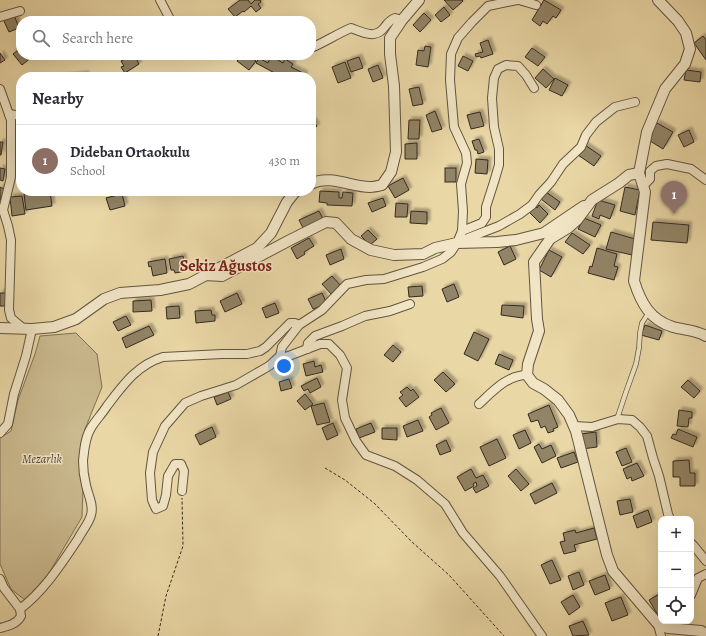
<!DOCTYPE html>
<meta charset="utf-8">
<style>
:root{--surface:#fff;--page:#f2f2f3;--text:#2b2b33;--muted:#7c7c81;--line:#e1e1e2;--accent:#2563eb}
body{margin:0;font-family:Alegreya,serif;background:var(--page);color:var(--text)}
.controls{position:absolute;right:12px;bottom:12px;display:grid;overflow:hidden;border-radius:8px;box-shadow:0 4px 16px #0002}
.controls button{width:36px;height:36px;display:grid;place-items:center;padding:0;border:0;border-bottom:1px solid var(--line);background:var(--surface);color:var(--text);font:20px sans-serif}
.you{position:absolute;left:284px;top:366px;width:14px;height:14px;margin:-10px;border:3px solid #fff;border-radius:50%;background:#1a73e8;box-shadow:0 0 0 6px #1a73e833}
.badge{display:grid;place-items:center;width:26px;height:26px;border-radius:50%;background:var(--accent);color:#fff;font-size:13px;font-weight:700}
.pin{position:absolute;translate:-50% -33px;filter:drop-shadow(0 1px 2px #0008)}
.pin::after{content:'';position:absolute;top:21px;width:14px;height:12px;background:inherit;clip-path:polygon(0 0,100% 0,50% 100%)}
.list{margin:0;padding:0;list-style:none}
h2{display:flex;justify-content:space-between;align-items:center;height:52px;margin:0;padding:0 16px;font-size:17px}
h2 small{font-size:13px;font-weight:400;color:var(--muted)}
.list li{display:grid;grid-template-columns:26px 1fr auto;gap:12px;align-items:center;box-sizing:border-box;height:72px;padding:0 16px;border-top:1px solid var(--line)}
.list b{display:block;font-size:15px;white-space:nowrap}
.list p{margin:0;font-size:13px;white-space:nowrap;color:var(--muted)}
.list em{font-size:13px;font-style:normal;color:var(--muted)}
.icon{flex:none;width:22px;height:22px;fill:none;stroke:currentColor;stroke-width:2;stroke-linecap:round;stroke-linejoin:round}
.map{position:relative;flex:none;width:706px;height:636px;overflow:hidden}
.search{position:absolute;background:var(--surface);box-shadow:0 4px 16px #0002;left:16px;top:16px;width:300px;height:44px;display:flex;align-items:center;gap:10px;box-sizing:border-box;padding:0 14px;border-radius:16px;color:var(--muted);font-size:15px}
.panel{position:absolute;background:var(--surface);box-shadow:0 4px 16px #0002;left:16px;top:72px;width:300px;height:124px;border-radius:16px}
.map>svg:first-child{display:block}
.green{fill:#cbba8f;stroke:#7f7258}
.building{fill:#928466;stroke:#332a21;filter:url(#shadow)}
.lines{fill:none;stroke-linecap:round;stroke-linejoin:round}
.service-casing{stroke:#615542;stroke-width:5.5}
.minor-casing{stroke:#615542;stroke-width:10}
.tertiary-casing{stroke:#615542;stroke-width:12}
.path{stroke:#332a21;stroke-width:1;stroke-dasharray:3 2;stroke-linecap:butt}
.service{stroke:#f1e5c5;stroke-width:4}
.minor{stroke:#f1e5c5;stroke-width:8}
.tertiary{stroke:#f1e5c5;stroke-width:10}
.labels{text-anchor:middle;stroke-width:3;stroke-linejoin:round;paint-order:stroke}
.park-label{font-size:12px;font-style:italic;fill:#514737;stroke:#f1e5c5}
.district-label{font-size:16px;font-weight:bold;fill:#7a1f14;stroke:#f1e5c5}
</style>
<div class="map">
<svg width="706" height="636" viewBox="0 0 706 636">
<defs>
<filter id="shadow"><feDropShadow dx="3" dy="-3" stdDeviation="1" flood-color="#0004"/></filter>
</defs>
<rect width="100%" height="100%" fill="#ead7a6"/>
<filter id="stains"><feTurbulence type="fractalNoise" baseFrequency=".005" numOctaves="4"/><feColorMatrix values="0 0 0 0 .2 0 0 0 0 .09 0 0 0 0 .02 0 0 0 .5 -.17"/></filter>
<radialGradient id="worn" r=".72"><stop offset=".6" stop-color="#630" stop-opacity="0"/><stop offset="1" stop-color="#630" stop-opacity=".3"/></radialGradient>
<!-- green -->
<path class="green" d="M76,333L97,354L102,387L85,429L82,517L39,590L25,600L11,589L0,564V438L11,431L18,400L35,354L40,336Z"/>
<!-- building -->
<g class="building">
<path d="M240,0H248L251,4L255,0H260L261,2L258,4L261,8L256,12L251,6L244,12L243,11L235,17L228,9Z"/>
<path d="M444,0H462L463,1L453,10Z"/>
<path d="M544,0L561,10L556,18L553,16L547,24L543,21L540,26L532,20Z"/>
<path d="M444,7L450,15L441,22L435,15Z"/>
<path d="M424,13L431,20L420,32L413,25Z"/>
<path d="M14,15L19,28L9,32L3,19Z"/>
<path d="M703,36L706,40V60L694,43Z"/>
<path d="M488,40L493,54L481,58L480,56L476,57L475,54L483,52L480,43Z"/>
<path d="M425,46L431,47L428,67L416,65L418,50L424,51Z"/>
<path d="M21,48V55H32L33,56L22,65L13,54Z"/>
<path d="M532,48L545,57L538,66L525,57Z"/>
<path d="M0,53L5,60L0,63Z"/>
<path d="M132,55H134L139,64L125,73L121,67L124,66L121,61Z"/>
<path d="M242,55H248L256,61L249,70L237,61Z"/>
<path d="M271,56L283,63L285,59L293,64L291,67L305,74L303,77H282L256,63L259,58L268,63Z"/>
<path d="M463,56L473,61L468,71L458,66Z"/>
<path d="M359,57L363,68L351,72L347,61Z"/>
<path d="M345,62L351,78L338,83L332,67Z"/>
<path d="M378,65L383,78L373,82L368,69Z"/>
<path d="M543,69L554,79L546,88L535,78Z"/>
<path d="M686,70L701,72L700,82L684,80Z"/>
<path d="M86,74V77H59Z"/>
<path d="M555,78L568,85L562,96L549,90Z"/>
<path d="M419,87L423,104L413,106L409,89Z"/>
<path d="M435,111L442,129L432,132L426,115Z"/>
<path d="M480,112L484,126L471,129L467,115Z"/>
<path d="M311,118L317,126L311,131Z"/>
<path d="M409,120H420L419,139H408Z"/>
<path d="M657,123L673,132L663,149L647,139Z"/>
<path d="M689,130L694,142L684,147L678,135Z"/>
<path d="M479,139L484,152L478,154L477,150H475L472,141Z"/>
<path d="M0,142H3L1,155H0Z"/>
<path d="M417,143V159H405V144Z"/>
<path d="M585,145L601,156L594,166L578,155Z"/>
<path d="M21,159V175L12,176L11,160Z"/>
<path d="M476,159L488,160L487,174L475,173Z"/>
<path d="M0,168L5,169L3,181L0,180Z"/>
<rect x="445" y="168" width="11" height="14"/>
<path d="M403,178L409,190L395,198L388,186Z"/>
<path d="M0,187L6,190L0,200Z"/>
<path d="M625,187L640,190L635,215L620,211Z"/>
<path d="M50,191L52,206L26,210L24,194Z"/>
<path d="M320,191L339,192V198H342L343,192L353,193L352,206L327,205V203L319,202Z"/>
<path d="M546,192L560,202L555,210L541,199Z"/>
<path d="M122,194L125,206L110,210L106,198Z"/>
<path d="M22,196L25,214L12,216L10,197Z"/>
<path d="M383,198L386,206L372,212L368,203Z"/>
<path d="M598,200L615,205L610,219L600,215L599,219L592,216Z"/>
<path d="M396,203L408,204L407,217H395Z"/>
<path d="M539,205L548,214L540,223L529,212L535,206L537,208Z"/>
<path d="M319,211L323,219L304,230L299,220Z"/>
<path d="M411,211L427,212V224L410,223Z"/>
<path d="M584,218L601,225L595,237L578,229Z"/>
<path d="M653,222L689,225L687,243L651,240Z"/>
<path d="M368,230L377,239L370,245L361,236Z"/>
<path d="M611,232L635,239L632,255L606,249Z"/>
<path d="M572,233L590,245L583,254L565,242Z"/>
<path d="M309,238L314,246L304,252L305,254L297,259L291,248Z"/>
<path d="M510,246L516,259L504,265L498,252Z"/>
<path d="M597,248L617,254L614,266L618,267L614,280L588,273L590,266L592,267Z"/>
<path d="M341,249L344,259L330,265L326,255Z"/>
<path d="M549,250L562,257L551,277L539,270Z"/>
<path d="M183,256L186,271L175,273L174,270H171L169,259Z"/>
<path d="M165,259L167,273L153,276L151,266L149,267L148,262Z"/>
<path d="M332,276L341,286L332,295L322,284Z"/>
<path d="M454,284L459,297L447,302L442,289Z"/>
<path d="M422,286L423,296L409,297L408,287Z"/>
<path d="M0,293H7L6,306H0Z"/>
<path d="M237,293L242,304L225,312L220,301Z"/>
<path d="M322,293L327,304L313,309L308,299Z"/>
<path d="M151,300L152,311L133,312V301Z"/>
<path d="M275,303L279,313L266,318L262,308Z"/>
<path d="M502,305L524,306L523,318L501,315Z"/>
<path d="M179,306L180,318L167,319L166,307Z"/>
<path d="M211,310L212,315H215V321L196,323L195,311Z"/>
<path d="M126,316L131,325L118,331L113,322Z"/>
<path d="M645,325L662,331L659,340L641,335Z"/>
<path d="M149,326L154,335L126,348L122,338Z"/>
<path d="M474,332L489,339L478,361L464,354Z"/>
<path d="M393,345L401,352L393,362L384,355Z"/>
<path d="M499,354L513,360L509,370L495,364Z"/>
<path d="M314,361L315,367L321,365L323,372L306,376L303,364Z"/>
<path d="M443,372L455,384L446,392L434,380Z"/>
<path d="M317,378L321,387L310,393L308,389L304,391L301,386Z"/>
<path d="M289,379L292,388L281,391L279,382Z"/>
<path d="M688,380L700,391L694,398L681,387Z"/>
<path d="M407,387L411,391L413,389L419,397L406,407L399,398L403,395L400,392Z"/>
<path d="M228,392L231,399L217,405L214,397Z"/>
<path d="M305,394L313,404L305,410L297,401Z"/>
<path d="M324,403L330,422L317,425L311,406Z"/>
<path d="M549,405L558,427L553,429L554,431L548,433L545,426L541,428L538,420L531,422L528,414Z"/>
<path d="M441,408L449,423L436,430L429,417L432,415L431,413Z"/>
<path d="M679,410L692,412V418H689L688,427L677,426Z"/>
<path d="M418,420L423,431L407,437L403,426Z"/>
<path d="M333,423L338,435L327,440L322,428Z"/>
<path d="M371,423L375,432L359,438L356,429Z"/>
<path d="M212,427L216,437L200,445L195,435Z"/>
<path d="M382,428H397V440L382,439Z"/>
<path d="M678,429L697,437L693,447L671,438L673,434L676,435Z"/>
<path d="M525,430L531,443L519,449L513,435Z"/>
<path d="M596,432L597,447L582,449L581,434Z"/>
<path d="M497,439L506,458L489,466L480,447Z"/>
<path d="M446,440L451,451L440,455L436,445Z"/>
<path d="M539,444L542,449L551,445L556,456L542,463L534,447Z"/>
<path d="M626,448L632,462L622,466L616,452Z"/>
<path d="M574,452L578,462L561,468L557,458Z"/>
<path d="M689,460L690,473H695V486H680V477H673V461Z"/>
<path d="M637,463L644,476L632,481L631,477L627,479L623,469Z"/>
<path d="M471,469L476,478L483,475L489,486L476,493L473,488L477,486L476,482L473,484L474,486L465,491L457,477Z"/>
<path d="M516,469L529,484L521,491L508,476Z"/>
<path d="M552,483L557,493L535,504L530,494Z"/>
<path d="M630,499L633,512L620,515L617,501Z"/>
<path d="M648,510L652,522L637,528L633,516Z"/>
<path d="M594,528L597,539L574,545L576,551L564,554L560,542L565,541L563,533L575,530L576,533Z"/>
<path d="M552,560L561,580L550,584L541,565Z"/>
<path d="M579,572L584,585L573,590L568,576Z"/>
<path d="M605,575L610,589L595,595L589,581Z"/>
<path d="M661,593V616L659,617L649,600Z"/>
<path d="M573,595L580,607L569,615L561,602Z"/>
<path d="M621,597L628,615L612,621L605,603Z"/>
<path d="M583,621L589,635L573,636L569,626Z"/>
</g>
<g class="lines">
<defs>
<path id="service" d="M617,419L626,392L636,364L639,348L640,333L642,323L649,312"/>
<g id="minor">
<path d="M160,0L171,21"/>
<path d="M517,0L488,6L472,22L458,38L451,54L450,80L454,127L466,153L467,163L461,184L463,211L462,231L457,243L451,252L442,259L423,267L384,279L366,280L347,284L322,310L299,325L282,347L280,356L286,357L320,344H329L340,355L347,368L342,400L345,418L356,441L366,455L395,466L417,480L445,504L463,533L500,576L542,636"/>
<path d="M519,0L536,5"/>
<path d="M0,17L20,11"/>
<path d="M311,48C325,42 337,34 351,28C362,32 374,39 383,29C388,23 388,21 395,18L402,20"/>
<path d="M0,89L11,120V177L3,210L8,226L11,240L9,310L11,318L24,329"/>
<path d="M9,114L21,116"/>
<path d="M643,186L650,179V171L656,166L667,164L691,169L706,180"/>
<path d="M462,231L482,223L486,217V207L494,182L499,165V149L494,127L492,98L494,78L498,69L506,65L518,66L526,75L534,88"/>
<path d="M460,241L499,226L520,214L532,205L539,195L551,182L563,164L581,147L586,135L596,122L615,107L635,102"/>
<path d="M307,349L308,343L315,336L342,326L365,316L390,311L410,304"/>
<path d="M479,404C492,392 507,375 527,375"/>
<path d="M574,426L592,427L618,419L632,420L640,427L647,436L653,458L659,476L668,514L670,519"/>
<path d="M0,433L8,424L14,394L26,356L32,329"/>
<path d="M182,491L184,471L181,464H175L168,476L166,495L163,506L156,509L152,500L150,473L153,452L165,426L185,403L201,396L236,385L269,366L280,356"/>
<path d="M691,543L694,546L706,561"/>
<path d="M0,579L4,588L20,609L21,616C17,624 8,626 0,628"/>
<path d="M691,595L698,578L706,574"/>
<path d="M20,609C45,590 61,564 78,539C82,531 89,523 91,515C94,505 88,495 86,485C84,477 83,469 83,461C84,451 85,437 91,428C95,421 102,414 107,406C123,385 137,365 163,357L222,354H247L260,351L266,347L290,323H295L299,325"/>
<path d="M658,624L661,636"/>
<path d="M675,629L678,621"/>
</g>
<g id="tertiary">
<path d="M658,0L678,21L686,33L690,49L685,64L665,89L647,132L639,173L645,192L634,281C641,303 650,320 673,327C684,330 696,330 706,336"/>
<path d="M639,173L629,175L619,183L592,200L577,220L568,228L550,239L534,262L537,319L539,331L528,364L527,375L533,383L544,389L558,400L569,415L576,431L607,555L613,571L658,624L668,628L701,631L706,634"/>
<path d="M311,184C329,174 351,187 370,187C374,187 378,186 382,185L391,172L396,152L394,86L390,54V38L402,20L419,0"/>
<path d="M205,275L222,276L290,240L326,222L336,223L351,239L371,250L394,255L423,254L435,248L457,243L497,242L516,240L544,233L584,206"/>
<path d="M0,328L32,329L54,327L76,319L104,299L120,293L160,290L189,284L257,248L271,233L287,202L295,192L297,191"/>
</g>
</defs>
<!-- service casing -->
<use href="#service" class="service-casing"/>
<!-- minor casing -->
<use href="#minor" class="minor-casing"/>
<!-- tertiary casing -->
<use href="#tertiary" class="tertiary-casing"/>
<!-- path -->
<g class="path">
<path d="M325,468L345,480L374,503L412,542L449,575L504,636"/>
<path d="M158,636L166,596L183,546L182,498"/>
</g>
<!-- service -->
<use href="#service" class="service"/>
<!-- minor -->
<use href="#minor" class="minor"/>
<!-- tertiary -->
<use href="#tertiary" class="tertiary"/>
</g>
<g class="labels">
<!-- park labels -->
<g class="park-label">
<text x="42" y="463">Mezarlık</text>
</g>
<!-- district labels -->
<g class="district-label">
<text x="226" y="271">Sekiz Ağustos</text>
</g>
</g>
<rect width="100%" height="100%" filter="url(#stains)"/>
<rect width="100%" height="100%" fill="url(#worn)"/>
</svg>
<div class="controls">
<button>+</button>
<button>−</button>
<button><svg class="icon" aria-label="locate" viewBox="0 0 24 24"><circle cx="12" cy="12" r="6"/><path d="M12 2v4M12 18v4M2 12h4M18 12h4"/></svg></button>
</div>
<div class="you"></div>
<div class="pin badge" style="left:674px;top:214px;background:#8d6e63">1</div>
<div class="search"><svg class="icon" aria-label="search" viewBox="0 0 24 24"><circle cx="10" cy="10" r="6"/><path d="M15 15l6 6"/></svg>Search here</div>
<section class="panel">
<h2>Nearby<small></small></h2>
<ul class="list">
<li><span class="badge" style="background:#8d6e63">1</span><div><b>Dideban Ortaokulu</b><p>School</p></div><em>430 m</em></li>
</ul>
</section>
</div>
